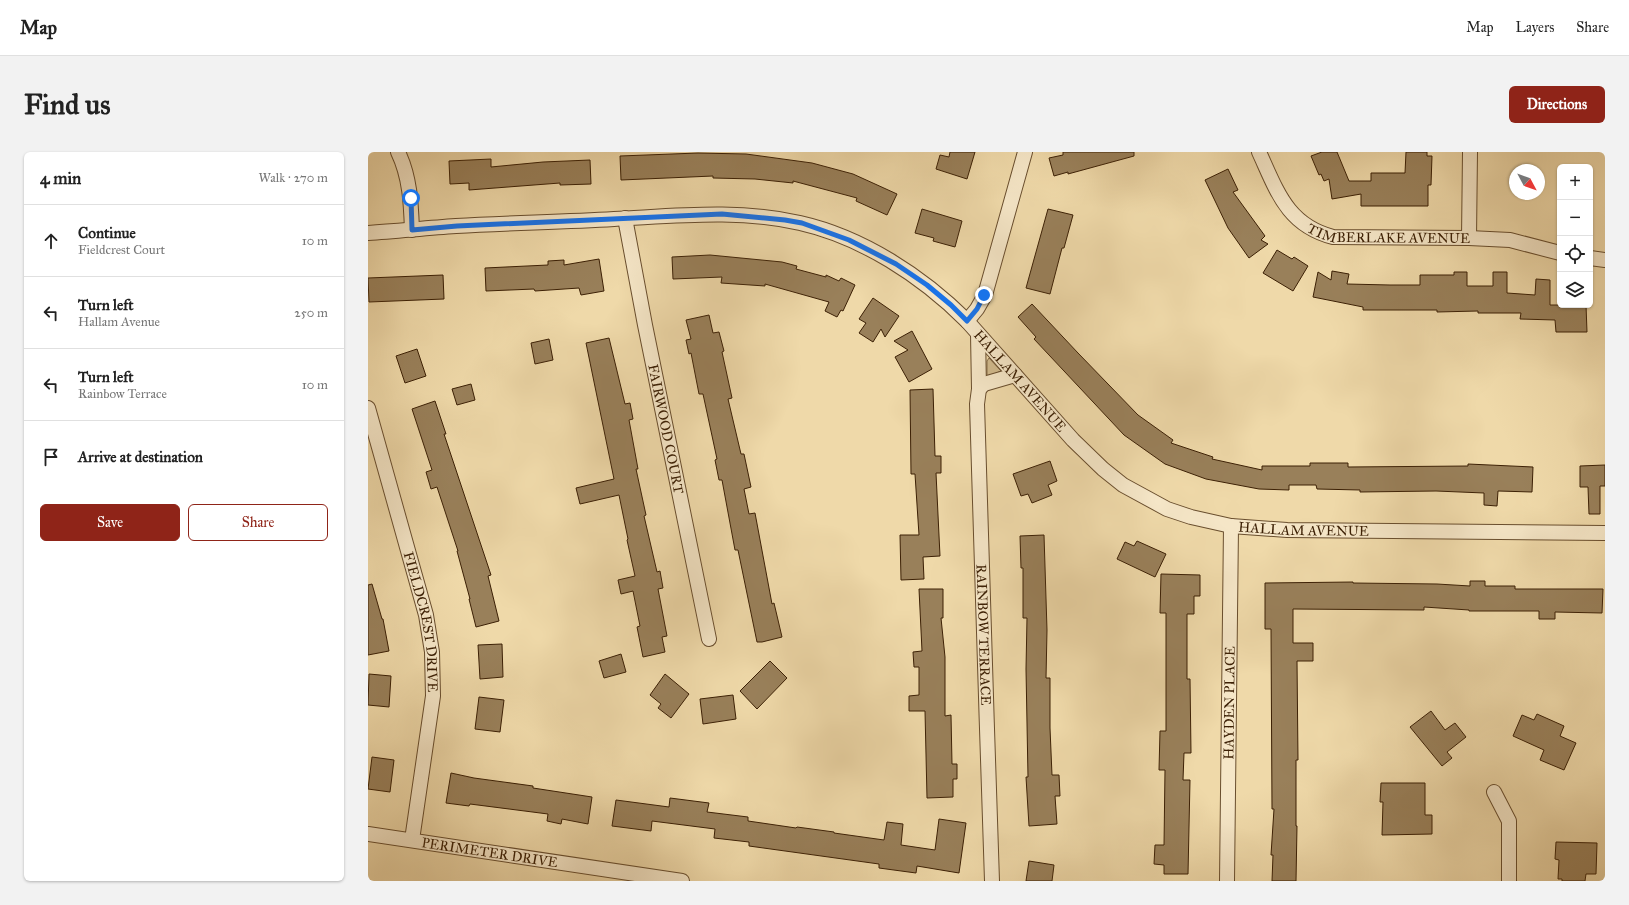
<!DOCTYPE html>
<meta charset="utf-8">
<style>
:root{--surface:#fff;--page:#f2f2f2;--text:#222;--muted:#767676;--line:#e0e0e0;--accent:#8f2418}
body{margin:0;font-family:"IM FELL Great Primer",serif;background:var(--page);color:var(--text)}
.controls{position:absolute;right:12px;top:12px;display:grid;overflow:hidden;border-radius:6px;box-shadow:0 1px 3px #0004}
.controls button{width:36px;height:36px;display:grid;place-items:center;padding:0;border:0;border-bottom:1px solid var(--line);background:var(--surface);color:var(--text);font:20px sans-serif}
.compass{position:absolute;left:1141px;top:12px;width:36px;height:36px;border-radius:50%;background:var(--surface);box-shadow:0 1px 3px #0004;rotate:131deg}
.stop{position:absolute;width:12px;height:12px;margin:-9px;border:3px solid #1a73e8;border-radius:50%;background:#fff}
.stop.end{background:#1a73e8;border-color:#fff;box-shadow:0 1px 4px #0008}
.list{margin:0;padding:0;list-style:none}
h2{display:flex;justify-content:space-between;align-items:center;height:52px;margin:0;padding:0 16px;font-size:17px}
h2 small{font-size:13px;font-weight:400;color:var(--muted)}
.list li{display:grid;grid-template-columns:26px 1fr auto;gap:12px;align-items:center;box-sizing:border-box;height:72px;padding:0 16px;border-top:1px solid var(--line)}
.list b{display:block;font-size:15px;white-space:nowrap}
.list p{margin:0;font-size:13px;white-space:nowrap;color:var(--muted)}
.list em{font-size:13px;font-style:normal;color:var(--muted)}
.actions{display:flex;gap:8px;padding:12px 16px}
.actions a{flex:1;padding:9px 0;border:1px solid var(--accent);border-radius:6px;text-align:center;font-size:14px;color:var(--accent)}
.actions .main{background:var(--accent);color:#fff}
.icon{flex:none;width:22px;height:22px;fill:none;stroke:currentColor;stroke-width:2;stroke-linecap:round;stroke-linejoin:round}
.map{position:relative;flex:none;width:1237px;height:729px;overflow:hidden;border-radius:6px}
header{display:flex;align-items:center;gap:24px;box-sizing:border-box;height:56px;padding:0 20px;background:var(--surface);border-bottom:1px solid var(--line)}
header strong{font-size:19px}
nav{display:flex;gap:22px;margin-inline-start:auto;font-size:14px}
.intro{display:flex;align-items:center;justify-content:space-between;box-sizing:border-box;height:96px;padding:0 24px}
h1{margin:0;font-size:28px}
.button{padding:10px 18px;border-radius:6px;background:var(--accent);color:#fff;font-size:14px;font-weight:700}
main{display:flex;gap:24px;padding:0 24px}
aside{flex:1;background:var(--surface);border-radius:6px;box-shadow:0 1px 3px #0004}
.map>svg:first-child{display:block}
.green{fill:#d1ba8d;stroke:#866d49}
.building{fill:#99805a;stroke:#3c2005}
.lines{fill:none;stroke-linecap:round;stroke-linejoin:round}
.street-casing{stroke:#694e2e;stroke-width:16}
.street{stroke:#f5e6c7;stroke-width:14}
.route{stroke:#1a73e8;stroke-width:5}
.labels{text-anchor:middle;stroke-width:4;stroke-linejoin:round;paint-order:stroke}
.street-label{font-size:14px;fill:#3c2005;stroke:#f5e6c7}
</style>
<header>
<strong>Map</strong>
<nav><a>Map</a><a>Layers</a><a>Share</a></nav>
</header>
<div class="intro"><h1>Find us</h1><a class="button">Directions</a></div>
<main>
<aside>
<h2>4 min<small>Walk · 270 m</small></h2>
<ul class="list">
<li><svg class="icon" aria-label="ahead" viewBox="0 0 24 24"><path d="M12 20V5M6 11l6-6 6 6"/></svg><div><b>Continue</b><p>Fieldcrest Court</p></div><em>10 m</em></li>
<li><svg class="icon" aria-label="left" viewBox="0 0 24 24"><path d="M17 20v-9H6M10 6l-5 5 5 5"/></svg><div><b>Turn left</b><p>Hallam Avenue</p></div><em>250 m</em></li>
<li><svg class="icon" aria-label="left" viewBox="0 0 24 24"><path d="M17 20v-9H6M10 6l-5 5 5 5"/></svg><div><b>Turn left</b><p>Rainbow Terrace</p></div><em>10 m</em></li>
<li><svg class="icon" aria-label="arrive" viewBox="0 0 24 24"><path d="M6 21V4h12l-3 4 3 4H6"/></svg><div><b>Arrive at destination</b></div></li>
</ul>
<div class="actions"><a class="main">Save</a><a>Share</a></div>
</aside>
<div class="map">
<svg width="1237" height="729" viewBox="0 0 1237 729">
<rect width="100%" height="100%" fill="#efd9a9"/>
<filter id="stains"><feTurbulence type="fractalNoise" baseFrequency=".005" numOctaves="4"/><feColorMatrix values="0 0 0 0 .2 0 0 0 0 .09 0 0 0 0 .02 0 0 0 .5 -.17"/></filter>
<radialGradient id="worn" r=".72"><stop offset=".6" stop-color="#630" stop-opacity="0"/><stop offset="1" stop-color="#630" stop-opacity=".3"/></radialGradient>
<!-- green -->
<path class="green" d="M621,206L633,219L619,225V209Z"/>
<!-- building -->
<g class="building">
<path d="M582,0H607L599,27L568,17L572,3L581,5Z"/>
<path d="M695,0H766V4L700,22V20L686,24L681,6L695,3Z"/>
<path d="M954,0H969L981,29H1003V21H1037L1038,0H1059V4H1064L1063,33H1060V54H993V42L964,47L961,27L956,29L953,22L951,23L943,4Z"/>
<path d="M330,1L378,2L444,11L485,22L529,42L519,63L488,49L489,46L425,29V31L387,27L345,26V24L253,28L252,4Z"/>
<path d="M123,7V15L175,10L222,8L223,32L192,33V31L101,38V31L82,32L81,9Z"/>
<path d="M860,17L870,38L865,40L897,84L893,88L900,92L881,106L860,76L837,28Z"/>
<path d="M554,57L594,69L587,95L565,89L566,86L547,81Z"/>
<path d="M680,57L705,63L696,96H694L682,142L658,136Z"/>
<path d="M909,98L924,107L926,105L940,114L925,139L895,121Z"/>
<path d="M342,103L414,110L429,114L428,117L458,125V123L471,129L473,126L487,133L475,159L473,158L469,165L457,159L461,150L397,132V134L353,131L354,125L305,127L304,105Z"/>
<path d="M231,107L236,139L213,143L211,136L167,139L166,137L118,139L117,116L180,113V109L196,108V113Z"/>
<path d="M964,119L981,122L979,132L1022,133H1052V123H1086V120H1099V134H1125V120H1139V141L1167,143L1168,127L1182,128V153H1218L1219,180H1188L1187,168L1152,167L1153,161H1110V159L1069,160V158H995V155L945,145L950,120L963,128Z"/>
<path d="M75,123L76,147L1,150L0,126Z"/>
<path d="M505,146L531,164L517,185L513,177L505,190L491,181L498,171L491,167Z"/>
<path d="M664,152L710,201L770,263L805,288L803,291L845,305L844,307L894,318V314H942V311H980V315L1100,314V312L1165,315L1164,340L1130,339L1129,354L1116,353V341L1068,339L992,340V338L949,337L948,333H921V338L891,337L838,327L797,312L756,283L666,187L668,185L650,165Z"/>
<path d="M341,163L345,181L351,180L356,199L354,200L364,246L360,247L373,302H376L383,335L376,337L381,362L387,361L404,452L406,451L414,485L394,490H389L370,398H367L354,328H351L347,308L349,307L335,242H331L323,201L321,202L318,188L323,187L318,168Z"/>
<path d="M544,179L564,217L541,230L527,205L540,198L526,189Z"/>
<path d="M241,186L257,252L262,251L265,267L261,268L270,317H268L278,363L276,364L289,420L292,419L295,436L290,437L299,484L294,485L297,500L275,505L269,475L272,474L265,439L253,442L250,428L267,424L259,388L260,387L251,343L212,352L208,336L246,327L218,191Z"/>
<path d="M181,187L185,208L167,212L163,191Z"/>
<path d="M49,197L58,224L37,231L28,204Z"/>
<path d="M103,232L107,248L89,253L84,237Z"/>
<path d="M565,237L567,304H573V321H568L572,404L555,405L556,427L533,428L532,383H551L547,322H543L542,238Z"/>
<path d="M67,249L78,282H76L123,423L120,424L131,469L108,475L101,447H102L89,399H90L69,335L63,337L58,320L64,318L44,257Z"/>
<path d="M682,309L689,329L680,333L684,343L664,351L660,342L653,344L645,322Z"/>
<path d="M1237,313V334H1232V362H1221L1220,335H1212V314Z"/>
<path d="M676,383L679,478L678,526H682V576L684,623H691L692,644H687L689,672L661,674L658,625H660L658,517L659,466H655V416H653L652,384Z"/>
<path d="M769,389L798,402L787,425L749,407L757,390L766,394Z"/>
<path d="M793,422L832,423V444H826V462H819V527H822L823,601H816L815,628H822L820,722H796V713L786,712L787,693H796L797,618H791L792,579H798V461H792Z"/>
<path d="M1102,429H1117V434H1147V437H1235L1234,461L1187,460V467H1171V459H1101V458L1056,455V458L925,457V491H945V509H929L930,608H928V674H929L928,729H904L905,703H903L906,657H904L903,477H897V431L985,430V431L1069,432L1102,434Z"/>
<path d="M4,432L14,467H15L21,499L0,503V433Z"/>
<path d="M551,437H575V466H573L577,505V564L583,563L584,612H589V627H585V645L559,646L557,559H541V544L551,543V515H546L545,500L554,499Z"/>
<path d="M134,492L135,525L112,527L110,493Z"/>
<path d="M253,502L258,520L236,526L231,509Z"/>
<path d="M402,509L419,526L389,557L372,539Z"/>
<path d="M1,522L23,524L21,555L0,553Z"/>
<path d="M297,522L321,542L303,566L290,556L293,552L282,543Z"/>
<path d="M365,543L368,567L335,572L332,547Z"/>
<path d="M111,545L136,548L132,580L107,577Z"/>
<path d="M1063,559L1077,578L1087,571L1098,585L1079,600L1084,606L1074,614L1042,575Z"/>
<path d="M1169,562L1196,574L1192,584L1208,591L1196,618L1172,608L1176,598L1145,584L1154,563L1166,568Z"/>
<path d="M4,605L26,608L22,640L0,637Z"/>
<path d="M83,621L106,626L165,634V636L224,645L220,672L194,667L193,672L179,669L180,662L102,652L101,654L78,651Z"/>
<path d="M1013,631H1057V663H1064V682L1014,683L1015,650H1012Z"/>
<path d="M302,646L341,651L339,660L380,665V669L428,676L429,675L466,680V681L516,688L519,670L535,672L533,693L567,698L571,667L598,671L591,721L549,714L548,721L511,716V712L381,694V690L346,686L347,677L284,669L283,679L244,674L248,648L301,655Z"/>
<path d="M1188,690L1229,691L1228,722H1218L1217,729H1194V727H1190L1191,708L1187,707Z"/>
<path d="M661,709L686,713L684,729H658Z"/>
</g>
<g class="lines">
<defs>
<g id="street">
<path d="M30,0C42,25 43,51 44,78"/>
<path id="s1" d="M891,0C909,39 919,73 965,85L1101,86L1142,88L1192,101"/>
<path id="s2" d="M257,66L277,173L341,487"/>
<path id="s3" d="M0,81C29,79 59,76 88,74C141,71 194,70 246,67C308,64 371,57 432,71C494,85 554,124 599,169L705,288L735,317L755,333L799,357L823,365L863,374L919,378L1237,381"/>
<path d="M1101,86L1102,0"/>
<path d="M1222,106L1237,108"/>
<path d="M599,169L609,157L617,143L657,0"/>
<path id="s4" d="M610,182L611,237L609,252C613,411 619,570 624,729"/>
<path d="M611,237L616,232L647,223"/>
<path id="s5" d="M0,256L58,463L64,500L65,544L44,688"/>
<path d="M1126,640L1141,669V729"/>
<path id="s6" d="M0,682L314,729"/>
<path id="s7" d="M859,729L863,374"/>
</g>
</defs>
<!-- street casing -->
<use href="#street" class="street-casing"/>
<!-- street -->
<use href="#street" class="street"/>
</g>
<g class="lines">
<!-- route -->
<path class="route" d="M43,46L44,78L89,74L354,62L417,68L434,71L481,88L528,112L559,133L583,153L599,169L609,157L616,143"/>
</g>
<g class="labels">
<!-- street labels -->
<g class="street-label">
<text dy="5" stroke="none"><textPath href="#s1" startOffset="173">TIMBERLAKE AVENUE</textPath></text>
<text dy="5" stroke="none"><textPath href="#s3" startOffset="709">HALLAM AVENUE</textPath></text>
<text dy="5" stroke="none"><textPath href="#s2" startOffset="215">FAIRWOOD COURT</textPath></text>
<text dy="5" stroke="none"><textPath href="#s3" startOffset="1045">HALLAM AVENUE</textPath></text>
<text dy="5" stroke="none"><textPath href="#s5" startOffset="221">FIELDCREST DRIVE</textPath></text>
<text dy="5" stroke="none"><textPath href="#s4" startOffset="301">RAINBOW TERRACE</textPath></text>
<text dy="5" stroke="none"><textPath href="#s7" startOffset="178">HAYDEN PLACE</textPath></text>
<text dy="5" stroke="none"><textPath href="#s6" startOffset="123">PERIMETER DRIVE</textPath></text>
</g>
</g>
<rect width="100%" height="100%" filter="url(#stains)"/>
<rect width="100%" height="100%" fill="url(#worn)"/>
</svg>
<div class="controls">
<button>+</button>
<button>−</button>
<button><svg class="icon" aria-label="locate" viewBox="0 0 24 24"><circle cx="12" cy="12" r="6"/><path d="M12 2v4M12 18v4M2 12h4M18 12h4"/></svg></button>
<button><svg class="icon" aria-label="layers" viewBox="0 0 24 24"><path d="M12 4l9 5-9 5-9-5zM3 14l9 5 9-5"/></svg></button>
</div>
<svg class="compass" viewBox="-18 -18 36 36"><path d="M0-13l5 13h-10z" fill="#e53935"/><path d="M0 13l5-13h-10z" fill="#767676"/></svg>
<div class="stop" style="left:43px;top:46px"></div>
<div class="stop end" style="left:616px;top:143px"></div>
</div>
</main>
